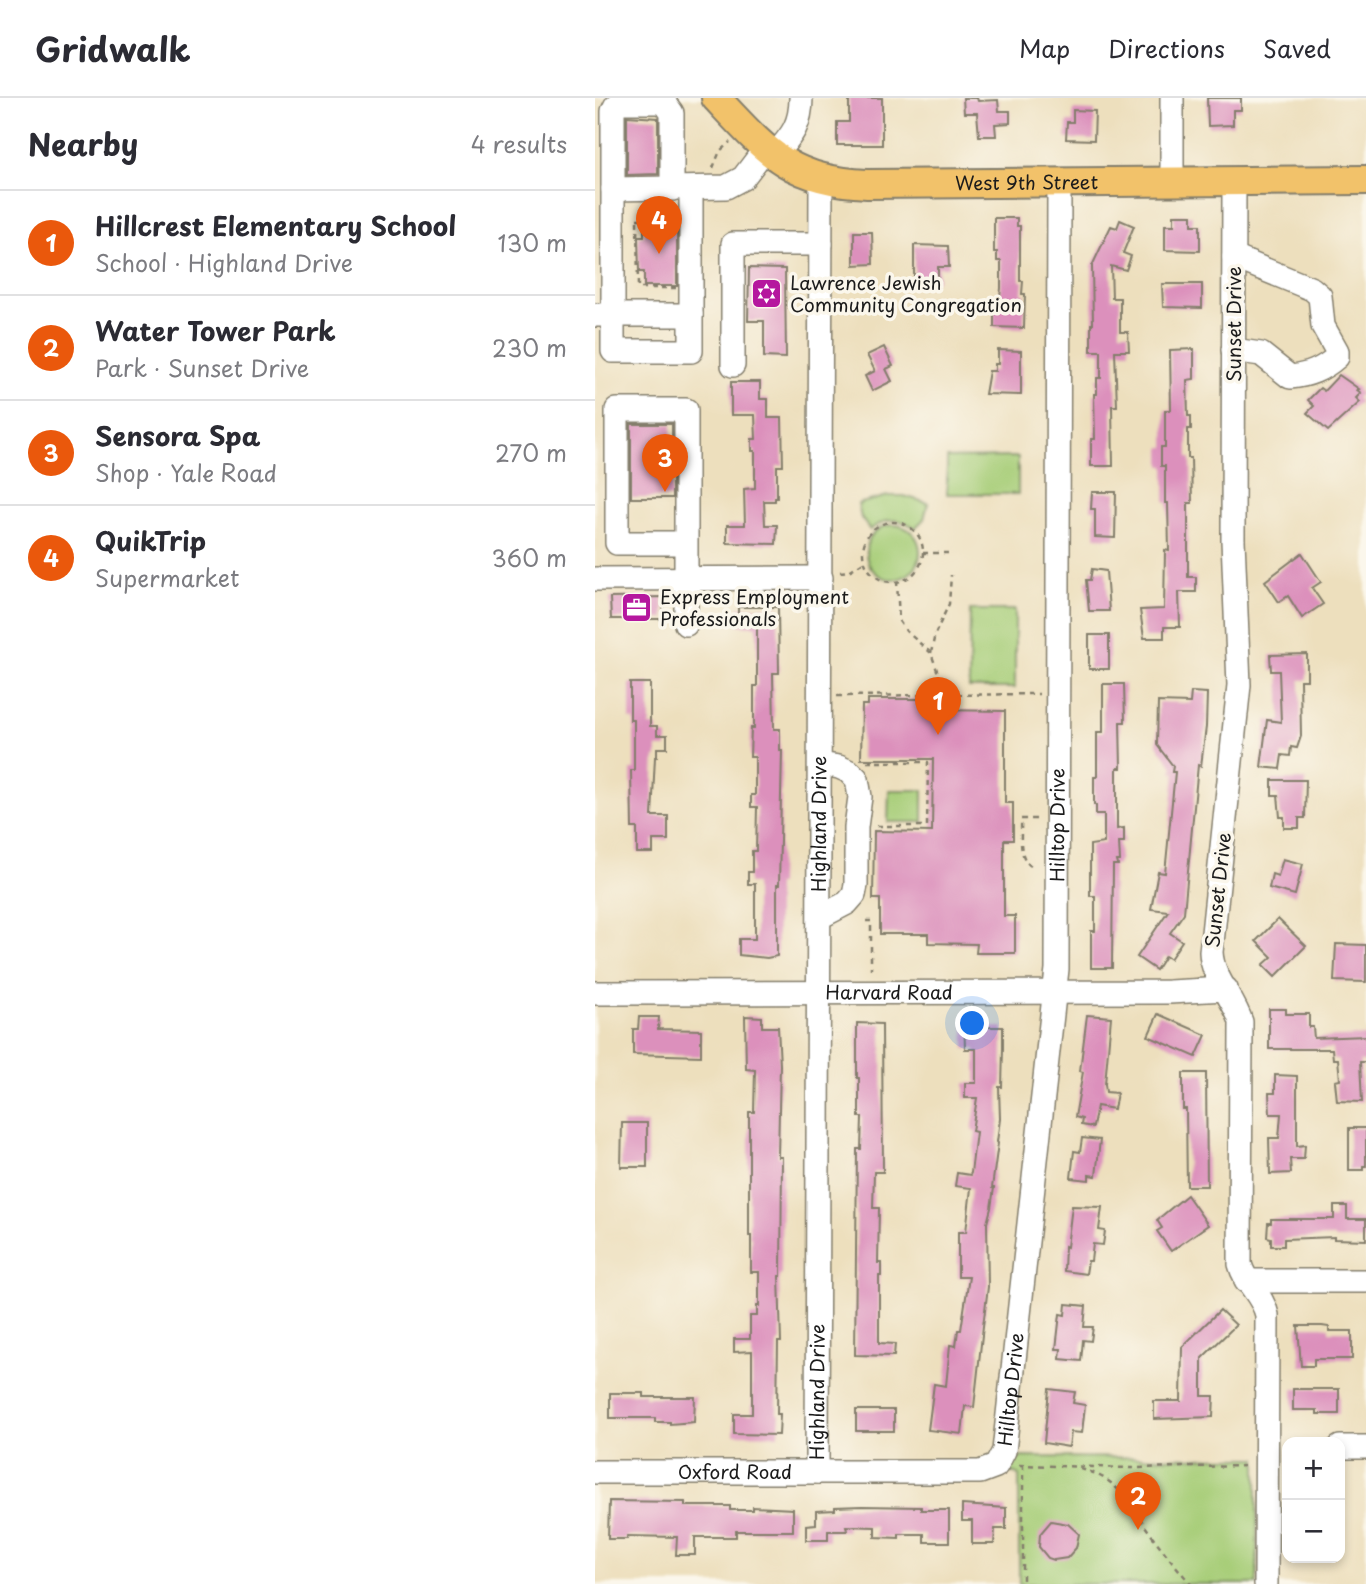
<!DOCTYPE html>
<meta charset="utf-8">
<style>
:root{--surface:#fff;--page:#f7f7f7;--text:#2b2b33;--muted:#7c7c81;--line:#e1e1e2;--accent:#ea580c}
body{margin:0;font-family:"Playpen Sans",sans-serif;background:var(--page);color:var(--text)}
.controls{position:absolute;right:21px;bottom:21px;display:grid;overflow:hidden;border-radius:14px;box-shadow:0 4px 10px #0003}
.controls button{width:63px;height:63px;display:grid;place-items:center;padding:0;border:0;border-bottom:2px solid var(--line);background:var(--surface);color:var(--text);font:35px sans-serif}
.you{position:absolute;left:378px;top:926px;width:24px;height:24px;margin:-18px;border:5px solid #fff;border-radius:50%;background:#1a73e8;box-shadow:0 0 0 10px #1a73e833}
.badge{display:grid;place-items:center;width:46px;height:46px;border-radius:50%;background:var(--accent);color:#fff;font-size:23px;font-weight:700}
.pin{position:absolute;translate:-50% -58px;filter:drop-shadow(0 2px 4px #0008)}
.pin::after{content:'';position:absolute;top:37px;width:24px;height:21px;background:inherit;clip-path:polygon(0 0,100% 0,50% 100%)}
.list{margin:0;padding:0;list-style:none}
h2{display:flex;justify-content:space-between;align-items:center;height:91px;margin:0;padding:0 28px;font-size:30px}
h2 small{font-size:23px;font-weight:400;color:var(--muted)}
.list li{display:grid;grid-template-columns:46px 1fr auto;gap:21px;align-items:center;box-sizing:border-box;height:105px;padding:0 28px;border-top:2px solid var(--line)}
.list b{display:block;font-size:26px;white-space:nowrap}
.list p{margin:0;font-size:23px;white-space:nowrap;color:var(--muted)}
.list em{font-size:23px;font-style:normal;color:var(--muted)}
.map{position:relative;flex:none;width:771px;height:1486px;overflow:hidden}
header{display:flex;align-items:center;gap:42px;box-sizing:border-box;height:98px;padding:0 35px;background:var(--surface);border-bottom:2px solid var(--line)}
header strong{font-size:33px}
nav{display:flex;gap:38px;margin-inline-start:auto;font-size:24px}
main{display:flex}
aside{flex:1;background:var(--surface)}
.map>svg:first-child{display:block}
.green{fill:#a8ce79;stroke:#62754a;stroke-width:2}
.building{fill:#dc90bc}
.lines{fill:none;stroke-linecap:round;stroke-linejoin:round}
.minor-casing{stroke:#847e6c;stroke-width:26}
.major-casing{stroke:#847e6c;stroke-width:32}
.path{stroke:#847e6c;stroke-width:2.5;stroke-dasharray:5 5;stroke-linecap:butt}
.minor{stroke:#fff;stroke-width:23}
.major{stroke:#f2c26a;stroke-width:28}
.labels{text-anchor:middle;stroke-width:7;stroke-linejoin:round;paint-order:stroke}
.street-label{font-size:19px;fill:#1c1c1c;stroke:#fbf7ec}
.poi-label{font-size:19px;fill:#1c1c1c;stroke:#fbf7ec;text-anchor:start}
</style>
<header>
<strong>Gridwalk</strong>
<nav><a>Map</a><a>Directions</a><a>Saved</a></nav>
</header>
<main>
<aside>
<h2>Nearby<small>4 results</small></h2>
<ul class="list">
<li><span class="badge">1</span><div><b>Hillcrest Elementary School</b><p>School · Highland Drive</p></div><em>130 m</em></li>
<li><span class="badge">2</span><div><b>Water Tower Park</b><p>Park · Sunset Drive</p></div><em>230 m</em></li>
<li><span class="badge">3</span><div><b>Sensora Spa</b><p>Shop · Yale Road</p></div><em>270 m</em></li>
<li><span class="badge">4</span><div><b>QuikTrip</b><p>Supermarket</p></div><em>360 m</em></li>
</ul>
</aside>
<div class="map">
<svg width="771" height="1486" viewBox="0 0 771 1486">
<rect width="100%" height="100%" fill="#fbf7ec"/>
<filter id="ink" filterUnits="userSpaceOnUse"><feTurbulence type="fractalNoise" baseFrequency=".0143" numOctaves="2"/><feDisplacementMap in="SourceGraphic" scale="14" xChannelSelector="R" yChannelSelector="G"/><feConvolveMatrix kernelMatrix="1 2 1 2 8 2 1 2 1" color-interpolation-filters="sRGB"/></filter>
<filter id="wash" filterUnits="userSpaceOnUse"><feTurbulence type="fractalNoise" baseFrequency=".00686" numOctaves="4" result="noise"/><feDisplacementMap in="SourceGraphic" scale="28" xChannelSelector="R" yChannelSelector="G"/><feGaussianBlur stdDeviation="1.57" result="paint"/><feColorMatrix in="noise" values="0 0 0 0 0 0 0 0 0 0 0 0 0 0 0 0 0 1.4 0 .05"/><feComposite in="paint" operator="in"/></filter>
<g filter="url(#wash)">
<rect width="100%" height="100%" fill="#eddfbd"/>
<!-- green -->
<g class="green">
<path d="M423,359V396H352V360Z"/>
<path d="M293,398H309L333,405L329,421L320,430C305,419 290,420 275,432L266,420L263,406Z"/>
<circle cx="298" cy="454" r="27"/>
<path d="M375,512H420V590H374Z"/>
<path d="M294,692H328V724H293Z"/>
<path d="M415,1359L662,1360V1486H424V1378L409,1371Z"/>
</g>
<g id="blocks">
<!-- building -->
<g class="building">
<path d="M254,0H287V47H242V24H254Z"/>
<path d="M368,0H382L383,3L403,2L404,13H415V25L400,26L401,38H384L382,15H369Z"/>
<path d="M612,0H646V12H638V27L613,28Z"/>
<path d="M478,12L500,13L499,42L471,41L472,24H478Z"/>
<path d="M32,18L63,20V76L32,77Z"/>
<path d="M579,117H597V127H605V153L570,152V127H579Z"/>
<path d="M399,120H422V128H425V183H428L427,196H430L429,230L399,229V208H404L406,190V163H402V154H399Z"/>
<path d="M525,122L539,128L528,155L536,158L531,172L516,168L517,200H525V234H533L534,253H520L522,308H517L518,368H496V341H500L499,296H502V280H506V253H496V226H498L497,168L516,128L522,130Z"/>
<path d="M49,124H82V188H49V174H44L43,138H49Z"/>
<path d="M259,134H277L278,166L259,167Z"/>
<path d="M319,147L353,148L354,169H343V183H337V189H325V183H319Z"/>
<path d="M154,170L190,171L191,260L169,259V223H153Z"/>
<path d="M567,186H607V210L568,209Z"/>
<path d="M289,249L298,268L291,271L297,283L277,293L270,278L280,273L272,257Z"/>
<path d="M599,251V281L592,282L593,318H596V331H593V360H596L597,405H593V479H601V494H584L585,529H569V540H549L545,512L569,511L570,452L574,453L573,405H570V368H566V349H570V312H576L575,252Z"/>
<path d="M403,252L426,253V297L390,296L394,273H400V266H403Z"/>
<path d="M744,277L764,291L762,292L766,295L761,300L765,304L733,333L712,315L719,308L713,302L725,290L729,293Z"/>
<path d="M136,284H165V301H173V320H187L188,368H182V400H180V403H169L170,427H182L181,446L132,445V427H150L149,391L160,390V353H157V341H161L160,317H136Z"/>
<rect x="36" y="326" width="41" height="74"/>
<path d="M497,394H521L520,440L500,439V411H496Z"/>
<path d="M707,455L726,484L717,490L728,506L707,520L693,498L684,504L670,483Z"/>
<path d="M497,471L511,473L514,513H494L491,482H495Z"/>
<path d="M68,499L69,521H16L15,500Z"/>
<path d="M143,509H183L184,575H178L179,631H185V652H187L184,787H182V858L172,860L144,857V841H160V786H153V774H157V753H161L162,709H156V697H160V659H155L156,630H159V588H162V528L143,527Z"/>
<rect x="494" y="537" width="20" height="34"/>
<path d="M712,556V582H705L706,638L702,650L696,649L695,658L687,657L685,671L666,669L672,622L686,624L684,573H676L675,557Z"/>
<path d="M35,585H55V628H62V637H72V650H62V659H60L57,718H73V742H58V755H42V730H37L36,672H39V622H35Z"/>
<path d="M508,586H529L530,624H525L526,670H522V731L529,730V744H524L525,763H522L523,767H518L517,870H496V833H500V798H495V747L509,745V716H501V707H499V679H502V634H508Z"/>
<path d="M596,594L612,595L611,629L606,668L603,667L589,815L575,835L587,843L575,861L570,858L561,872L542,859L573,813L556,811L563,774L570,775L580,674H577L578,668L562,647L563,604L595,605Z"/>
<path d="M273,601H340V612L410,613V705H418V742H409V818H420V855H381L382,846L333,845V836H285V801H278L279,733L337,734L338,661H266L267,607H273Z"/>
<path d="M677,682H711L710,720H704V730H689V719H685L683,697H677Z"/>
<path d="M688,761L708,766L700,797L674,790L677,776L683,778Z"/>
<path d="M683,821L711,848L680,879L668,867L677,859L661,843Z"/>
<path d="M741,846L771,847V884L739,883Z"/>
<path d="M674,911H691V916H714V929H718L719,940L771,938V964H765L767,1004L742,1003L740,983L745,982L743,961H738L737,951H674Z"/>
<path d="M563,916L611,937L601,959L553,938Z"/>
<path d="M492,917L516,919L510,986L511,994L522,995L519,1011L502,1008L498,1029L486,1027L487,1021L480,1019L488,974L485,973Z"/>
<path d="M150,918L167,919V929H183L185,967L183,1059H187L186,1178H184L186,1244H183L182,1316H185L184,1337L139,1336V1316H157V1253L139,1254V1241H155V1218H162V1208H164V1174H156V1138H154V1014H159L160,972L151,971Z"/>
<path d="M44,919H64L63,931L106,932V958L38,956V931H43Z"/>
<path d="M369,919H384V929H408V950L407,989H404L405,1021L402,1044L403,1045L397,1090H399L396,1110L392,1125L393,1189L388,1228L379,1309L370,1308L367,1336L333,1332L339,1286L351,1288L355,1247L361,1248L363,1232H366L374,1179H363V1134H371L376,1090L360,1088L362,1075L375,1077L376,1075L381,1034L377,1033L382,1000H370V985H381V951H370Z"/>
<path d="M262,925L287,926L288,1074H279L278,1110H284L283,1165H286V1178H284V1245L300,1246L299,1258L260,1257L262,1051H266L267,1019H264V980H262Z"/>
<path d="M588,975H611L612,1088H592L591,1011H588Z"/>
<path d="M680,977L702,978V1048L710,1047L709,1061H695L696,1075L675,1076L674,1040H684L686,1016H675L674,995H680Z"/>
<path d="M27,1025H52V1069H26Z"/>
<path d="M754,1030H771V1068H768V1072H754Z"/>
<path d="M487,1040L505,1042L501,1078L494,1077V1082L476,1080L479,1053L485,1054Z"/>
<path d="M592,1097L613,1127L576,1153L562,1133L567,1130L562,1122Z"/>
<path d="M477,1108L507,1109L504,1132L510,1133L508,1147L498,1146L496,1163H493L491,1176L469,1173L470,1148L472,1149Z"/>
<path d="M739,1108H752V1121H771V1142L739,1141V1139L689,1141V1148H676V1140L672,1139L673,1125H676V1121H739Z"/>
<path d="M471,1206L491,1208L489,1229H498L496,1243L488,1242L486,1263L465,1261L466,1251H461L465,1216L470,1217Z"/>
<path d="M625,1212L641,1227L607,1260V1298H619L618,1319L559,1321V1303H586L587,1249Z"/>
<path d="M703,1228H727L734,1229V1233H757V1261H719V1268H706Z"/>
<path d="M454,1291L480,1294L478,1305L490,1307L487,1335L476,1334L474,1349L449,1345Z"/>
<path d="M698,1291H744V1316H722V1312H698Z"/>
<path d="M15,1295H49V1299H100L99,1324L75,1326V1324H60V1320H15Z"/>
<rect x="261" y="1312" width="38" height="21"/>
<path d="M14,1403L90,1404V1408H135V1412H158V1409L198,1411V1433H141V1439H100V1457H81L82,1439L32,1438V1441H13Z"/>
<path d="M367,1407L411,1410V1431H400L399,1446H377V1423H367Z"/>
<path d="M267,1408L326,1409V1412H354V1444H329V1436H304V1440L280,1439V1429L251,1428L252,1433H233V1442H211V1427L221,1426V1413L240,1412V1409Z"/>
<path d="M456,1423L473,1426L484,1436L481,1450L472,1460L459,1462L453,1460L444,1449L445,1436Z"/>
</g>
</g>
</g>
<g filter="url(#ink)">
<use href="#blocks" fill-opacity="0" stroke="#847e6c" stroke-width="2"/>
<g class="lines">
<defs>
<g id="minor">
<path d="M179,58C196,38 206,28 206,0"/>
<path d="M639,83L638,442L644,587L616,854C617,880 639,900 646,924L645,1166C650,1186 668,1197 672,1217L671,1486"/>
<path d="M577,84V0"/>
<path d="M18,91L131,89L148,80L170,51"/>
<path d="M77,91V15L69,4H26L21,7L18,13V253H96V91"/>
<path d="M0,217H96"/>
<path d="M638,252L666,256L695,279C714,277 727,272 742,259V253L728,228L725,198L717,191L639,159"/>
<path d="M138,267V146H226"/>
<path d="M91,445H22V312H91V526"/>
<path d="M0,481L226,480"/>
<path d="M225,819L252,805L259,797L261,787V729L265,699L262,681L255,674L244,669L225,666"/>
<path id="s1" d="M0,895L574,894L631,891"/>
<path d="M651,1183H771"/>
<path d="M745,1349H771"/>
<path id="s2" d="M0,1374H385L401,1368L409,1353L462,871L464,85"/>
<path id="s3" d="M222,1374L226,81"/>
</g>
<g id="major">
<path id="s4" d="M121,0C171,53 194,83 272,86L771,82"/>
</g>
</defs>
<!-- minor casing -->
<use href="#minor" class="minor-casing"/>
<!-- major casing -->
<use href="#major" class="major-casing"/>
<!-- path -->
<g class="path">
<path d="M118,70L125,53L135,44"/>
<path d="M42,121H87V190H43Z"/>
<circle cx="298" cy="454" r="30"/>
<path d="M328,455H354"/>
<path d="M245,474L254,473L270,463"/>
<path d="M302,483L304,523L311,533L336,555L344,578V597"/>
<path d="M336,555L340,536L354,506L356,477"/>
<path d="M242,598L444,596"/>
<path d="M272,664H333L332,728H282"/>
<path d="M436,768C422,758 427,737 426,721H443"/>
<path d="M271,823H276V871"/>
<path d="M424,1367L537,1370L652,1368"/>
<path d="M428,1367V1486"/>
<path d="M485,1371C526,1380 535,1409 558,1439C570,1455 583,1471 596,1486"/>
</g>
<!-- minor -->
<use href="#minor" class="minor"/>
<!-- major -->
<use href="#major" class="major"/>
</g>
</g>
<!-- icons -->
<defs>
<symbol id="synagogue-square" viewBox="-11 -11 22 22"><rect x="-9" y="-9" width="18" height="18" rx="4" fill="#b5179e" stroke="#fbf7ec"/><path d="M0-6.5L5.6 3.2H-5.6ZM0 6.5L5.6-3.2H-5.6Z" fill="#fff"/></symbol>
<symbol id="office-square" viewBox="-11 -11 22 22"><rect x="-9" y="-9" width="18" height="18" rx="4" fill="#b5179e" stroke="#fbf7ec"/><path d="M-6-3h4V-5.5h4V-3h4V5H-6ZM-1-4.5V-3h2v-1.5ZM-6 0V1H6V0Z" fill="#fff"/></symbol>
</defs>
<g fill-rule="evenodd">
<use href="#synagogue-square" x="154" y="178" width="35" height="35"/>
<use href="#office-square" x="24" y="492" width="35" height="35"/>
</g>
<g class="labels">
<!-- street labels -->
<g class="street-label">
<text dy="7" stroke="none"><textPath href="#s4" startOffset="340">West 9th Street</textPath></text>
<text transform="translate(639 226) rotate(-90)" y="7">Sunset Drive</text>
<text dy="7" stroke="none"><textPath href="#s2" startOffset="1048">Hilltop Drive</textPath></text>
<text dy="7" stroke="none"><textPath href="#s3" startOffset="648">Highland Drive</textPath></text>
<text transform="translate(623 792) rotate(-84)" y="7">Sunset Drive</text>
<text dy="7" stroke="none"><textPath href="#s1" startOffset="294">Harvard Road</textPath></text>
<text dy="7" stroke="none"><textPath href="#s2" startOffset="481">Hilltop Drive</textPath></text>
<text dy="7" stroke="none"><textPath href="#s3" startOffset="80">Highland Drive</textPath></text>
<text dy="7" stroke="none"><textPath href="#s2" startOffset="140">Oxford Road</textPath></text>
</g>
<!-- poi labels -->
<g class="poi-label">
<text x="195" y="192">Lawrence Jewish<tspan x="195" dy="22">Community Congregation</tspan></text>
<text x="65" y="506">Express Employment<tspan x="65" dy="22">Professionals</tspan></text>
</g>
</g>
</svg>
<div class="controls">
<button>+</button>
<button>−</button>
</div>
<div class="you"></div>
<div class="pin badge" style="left:343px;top:637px">1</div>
<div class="pin badge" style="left:543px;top:1432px">2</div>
<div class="pin badge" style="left:70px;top:394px">3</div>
<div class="pin badge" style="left:64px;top:156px">4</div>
</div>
</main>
